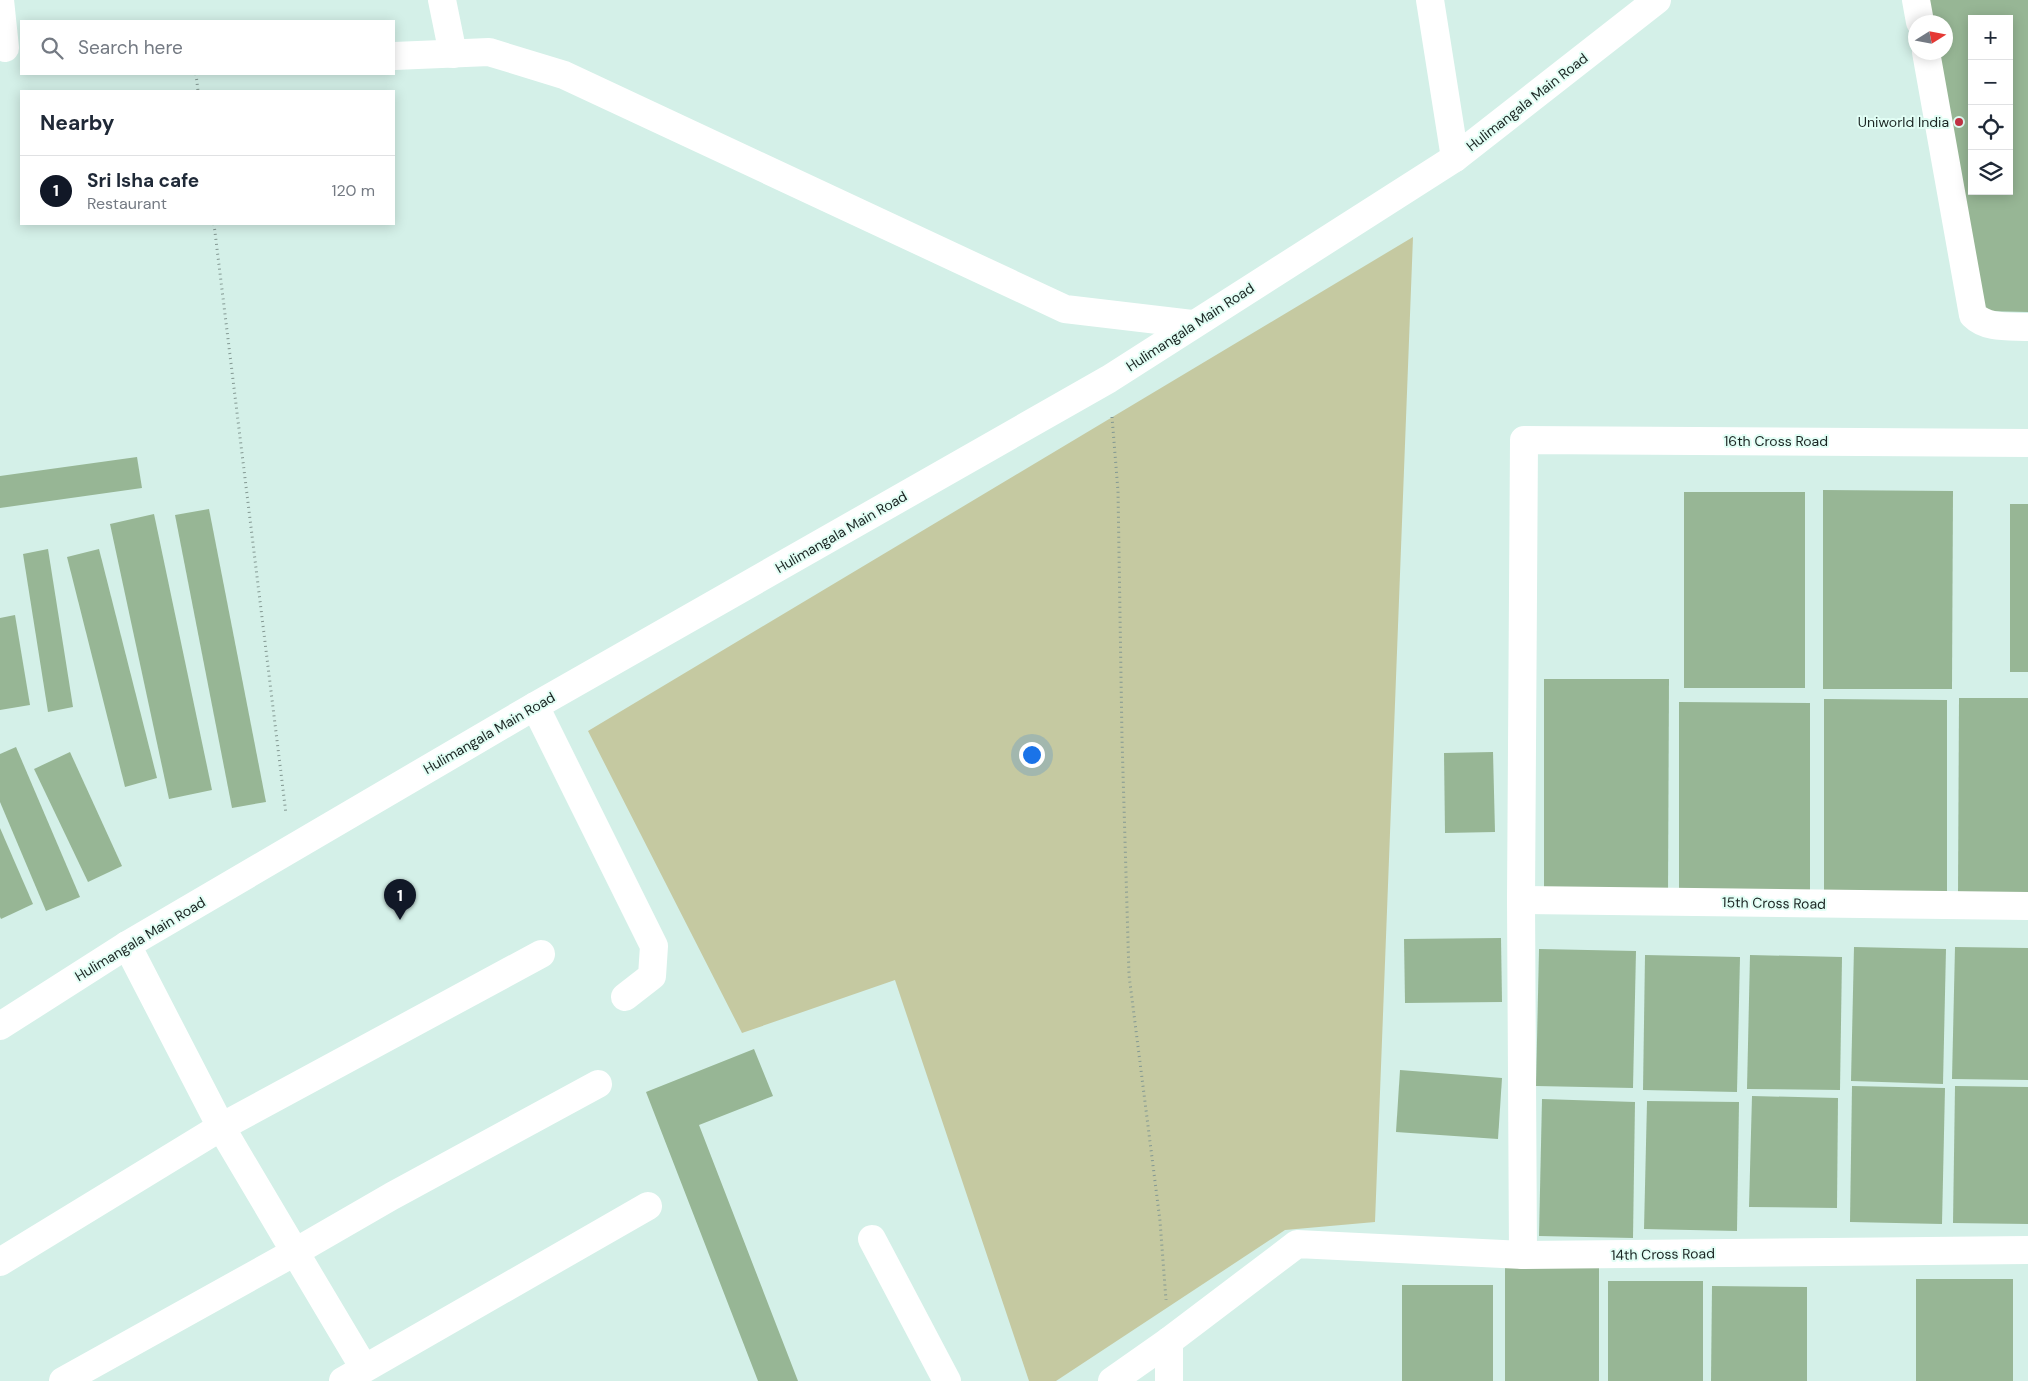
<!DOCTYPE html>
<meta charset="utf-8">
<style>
:root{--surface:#fff;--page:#f2f2f3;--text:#1f2937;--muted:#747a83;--line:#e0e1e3;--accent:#111827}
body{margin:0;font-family:"DM Sans",sans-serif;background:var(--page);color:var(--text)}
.controls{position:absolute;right:15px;top:15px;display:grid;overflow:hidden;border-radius:0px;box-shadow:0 2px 12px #0003}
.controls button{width:45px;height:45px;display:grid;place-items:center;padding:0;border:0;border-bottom:1px solid var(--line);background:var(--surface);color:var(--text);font:25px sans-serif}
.compass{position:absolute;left:1908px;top:15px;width:45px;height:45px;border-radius:50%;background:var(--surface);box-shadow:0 2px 12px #0003;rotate:79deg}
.you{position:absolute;left:1031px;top:754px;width:18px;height:18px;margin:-12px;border:4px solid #fff;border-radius:50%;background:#1a73e8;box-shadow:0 0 0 8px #1a73e833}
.badge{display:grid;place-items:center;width:32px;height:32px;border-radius:50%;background:var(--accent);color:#fff;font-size:16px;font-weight:700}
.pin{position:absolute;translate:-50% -41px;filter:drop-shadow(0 1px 2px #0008)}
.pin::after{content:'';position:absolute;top:26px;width:18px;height:15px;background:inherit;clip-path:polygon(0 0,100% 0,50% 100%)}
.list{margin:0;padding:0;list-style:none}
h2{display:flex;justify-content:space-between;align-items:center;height:65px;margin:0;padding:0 20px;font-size:21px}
h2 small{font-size:16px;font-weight:400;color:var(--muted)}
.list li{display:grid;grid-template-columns:32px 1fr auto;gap:15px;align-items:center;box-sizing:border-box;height:70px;padding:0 20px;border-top:1px solid var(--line)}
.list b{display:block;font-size:19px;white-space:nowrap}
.list p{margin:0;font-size:16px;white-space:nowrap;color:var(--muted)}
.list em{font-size:16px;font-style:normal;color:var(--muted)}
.icon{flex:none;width:28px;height:28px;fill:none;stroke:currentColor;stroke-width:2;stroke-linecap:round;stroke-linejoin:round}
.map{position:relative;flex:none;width:2028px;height:1381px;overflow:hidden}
.search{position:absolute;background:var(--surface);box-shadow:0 2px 12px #0003;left:20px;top:20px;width:375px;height:55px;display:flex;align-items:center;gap:12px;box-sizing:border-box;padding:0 18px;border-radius:0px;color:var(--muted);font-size:19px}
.panel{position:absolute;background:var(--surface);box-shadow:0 2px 12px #0003;left:20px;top:90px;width:375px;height:135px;border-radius:0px}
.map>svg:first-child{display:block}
.green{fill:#c5c9a1}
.building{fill:#97b695;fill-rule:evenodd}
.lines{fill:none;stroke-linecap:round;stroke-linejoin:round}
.path{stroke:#839892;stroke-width:3;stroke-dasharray:1 4;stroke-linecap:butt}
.minor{stroke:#fff;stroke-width:28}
.poi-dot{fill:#c23244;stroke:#e2fef5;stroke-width:2}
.labels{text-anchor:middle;stroke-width:4;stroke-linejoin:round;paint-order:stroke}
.street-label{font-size:14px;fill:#1a2522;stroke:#e2fef5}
.poi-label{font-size:14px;fill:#1a2522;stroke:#e2fef5;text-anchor:end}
</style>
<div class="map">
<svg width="2028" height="1381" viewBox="0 0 2028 1381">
<rect width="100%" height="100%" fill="#d4f0e8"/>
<!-- green -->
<path class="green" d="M1413,237L1375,1222L1285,1230L1056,1381H1029L895,980L742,1033L588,731Z"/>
<!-- building -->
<g class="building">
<path d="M1925,0H2028V312L1981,311L1934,52H1946V22H1929ZM1972,19H2009V191H1972Z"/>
<path d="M137,457L142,488L0,508V476Z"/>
<path d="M1823,490L1953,491L1952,689H1823Z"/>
<rect x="1684" y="492" width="121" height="196"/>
<rect x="2010" y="504" width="18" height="168"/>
<path d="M209,509L266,802L232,808L175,515Z"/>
<path d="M154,514L212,790L169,799L110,524Z"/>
<path d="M48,549L73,707L48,712L23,554Z"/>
<path d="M99,549L157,778L125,787L67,557Z"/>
<path d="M15,615L30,705L0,710V618Z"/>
<path d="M1544,679H1669L1668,897H1544Z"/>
<path d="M1959,698H2028V895H1958Z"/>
<path d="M1824,699L1947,700V894L1824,893Z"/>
<path d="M1679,702L1810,703V895H1679Z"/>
<path d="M16,747L80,897L46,911L0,802V754Z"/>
<path d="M70,752L122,866L88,882L34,769Z"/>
<path d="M1493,752L1495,832L1445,833L1444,753Z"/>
<path d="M0,828L33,904L1,919L0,917Z"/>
<path d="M1501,938L1502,1002L1405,1003L1404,939Z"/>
<path d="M1854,947L1946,949L1943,1084L1851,1081Z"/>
<path d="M1955,947L2028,948V1080L1952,1079Z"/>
<path d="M1539,949L1636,951L1633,1088L1536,1086Z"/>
<path d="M1645,955L1740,957L1737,1092L1643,1090Z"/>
<path d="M1750,955L1842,957L1840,1090L1747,1089Z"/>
<path d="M754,1049L773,1096L699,1125L798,1381H758L646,1092Z"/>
<path d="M1400,1070L1502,1078L1498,1139L1396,1132Z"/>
<path d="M1852,1086L1945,1088L1942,1224L1850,1222Z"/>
<path d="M1955,1086L2028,1087V1224L1953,1223Z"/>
<path d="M1752,1096L1838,1098L1837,1208L1749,1207Z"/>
<path d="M1542,1099L1635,1102L1633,1238L1539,1236Z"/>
<path d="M1647,1101L1739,1102L1737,1231L1644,1229Z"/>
<rect x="1505" y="1264" width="94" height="117"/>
<rect x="1916" y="1279" width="97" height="102"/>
<rect x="1608" y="1281" width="95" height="100"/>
<rect x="1402" y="1285" width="91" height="96"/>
<path d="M1712,1286L1807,1287V1381H1711Z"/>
</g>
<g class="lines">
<!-- path -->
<g class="path">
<path d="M196,74L198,91"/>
<path d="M214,224L286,814"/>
<path d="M1112,417L1118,491L1122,739L1129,975L1160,1221L1166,1300"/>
</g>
<!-- minor -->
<g class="minor">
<path d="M0,0L5,48"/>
<path d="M442,0L453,54"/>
<path d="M1430,0L1455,158"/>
<path d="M1916,0L1920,22"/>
<path d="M1926,52L1973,315C1987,329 2009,326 2028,327"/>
<path d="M394,56L489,52L564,75L1065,309L1192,324"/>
<path d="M535,706L654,946L652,976L625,997"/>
<path d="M1521,900L2028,906"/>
<path d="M0,1026L127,945L535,706L1109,379L1455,158L1657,0"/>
<path d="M872,1239L947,1381"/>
<path d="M1523,1255L1521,900L1524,440L2028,443"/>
<path d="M0,1262L221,1127L541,954"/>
<path d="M364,1368L295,1252L392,1196L598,1084"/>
<path d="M63,1381L295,1252L221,1127L127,945"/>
<path d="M343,1381L648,1206"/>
<path d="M1112,1381L1169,1341L1297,1244L1523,1255L2028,1250"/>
<path d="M1169,1381V1341"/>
</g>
</g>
<!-- markers -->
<circle class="poi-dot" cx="1959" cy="122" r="5"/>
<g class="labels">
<!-- street labels -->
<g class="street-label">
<text transform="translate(1527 102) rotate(-38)" y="5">Hulimangala Main Road</text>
<text transform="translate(1190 327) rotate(-33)" y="5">Hulimangala Main Road</text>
<text x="1776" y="446">16th Cross Road</text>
<text transform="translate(841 532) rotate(-30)" y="5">Hulimangala Main Road</text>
<text transform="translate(489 733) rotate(-30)" y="5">Hulimangala Main Road</text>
<text transform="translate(1774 903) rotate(1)" y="5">15th Cross Road</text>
<text transform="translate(140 939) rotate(-31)" y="5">Hulimangala Main Road</text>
<text transform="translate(1663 1254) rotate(-1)" y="5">14th Cross Road</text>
</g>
<!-- poi labels -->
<g class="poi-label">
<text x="1949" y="127">Uniworld India</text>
</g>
</g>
</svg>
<div class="controls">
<button>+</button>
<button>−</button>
<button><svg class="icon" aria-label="locate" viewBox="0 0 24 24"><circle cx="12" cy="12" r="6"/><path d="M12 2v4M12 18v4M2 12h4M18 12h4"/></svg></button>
<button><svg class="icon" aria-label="layers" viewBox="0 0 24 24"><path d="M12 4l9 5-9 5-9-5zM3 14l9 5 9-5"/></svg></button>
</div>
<svg class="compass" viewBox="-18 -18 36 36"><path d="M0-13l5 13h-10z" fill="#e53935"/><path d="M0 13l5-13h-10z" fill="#747a83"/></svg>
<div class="you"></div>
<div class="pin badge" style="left:400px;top:920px">1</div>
<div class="search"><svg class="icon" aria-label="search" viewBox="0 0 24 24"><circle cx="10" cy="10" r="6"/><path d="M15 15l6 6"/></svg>Search here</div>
<section class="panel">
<h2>Nearby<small></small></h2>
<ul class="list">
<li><span class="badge">1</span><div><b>Sri Isha cafe</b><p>Restaurant</p></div><em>120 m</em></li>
</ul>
</section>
</div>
